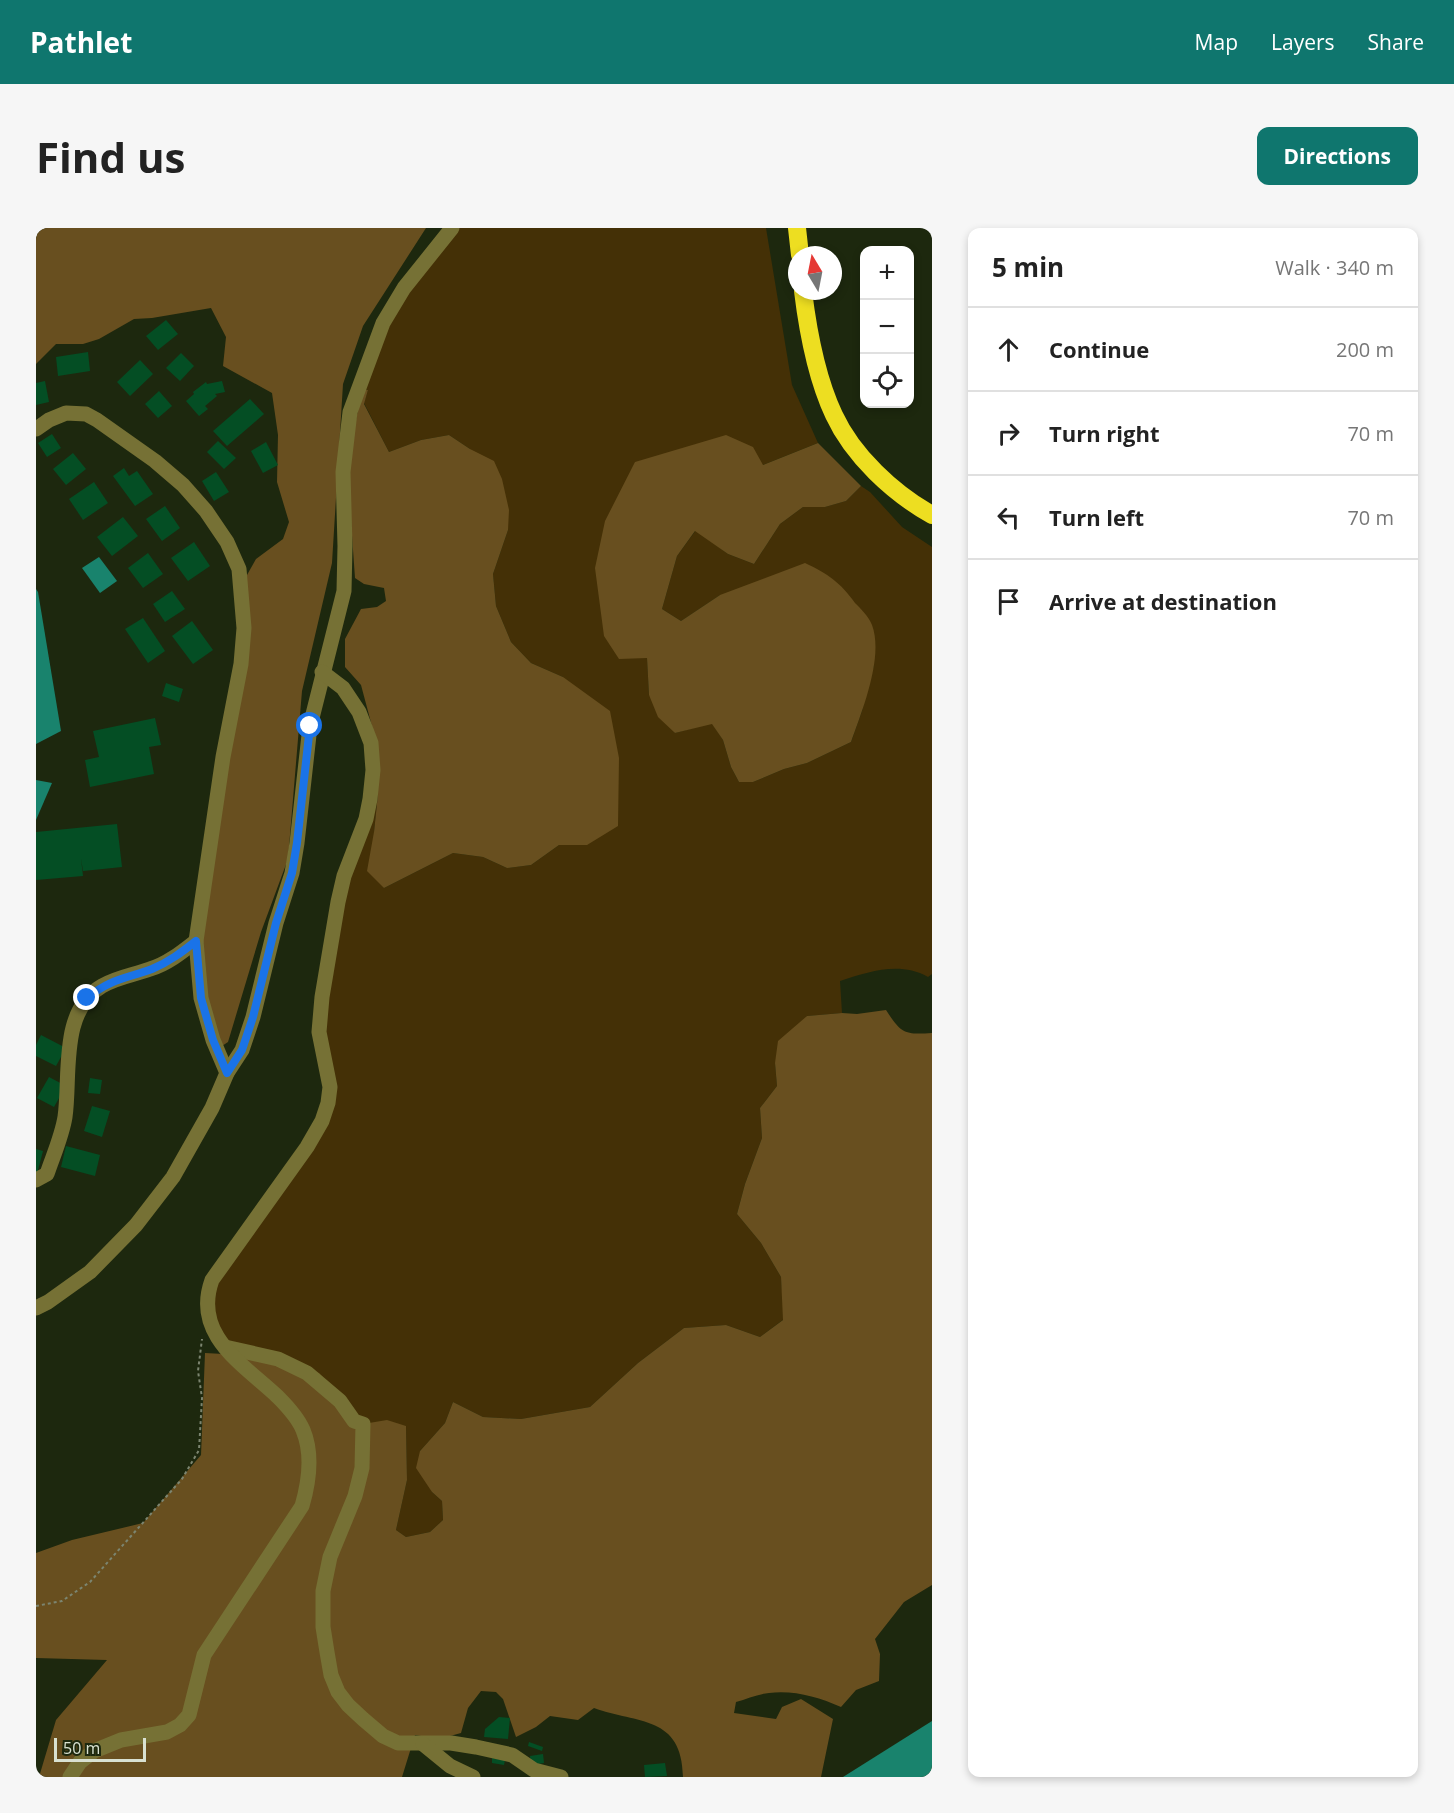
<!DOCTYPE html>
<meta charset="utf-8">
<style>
:root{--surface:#fff;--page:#f6f6f6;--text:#222;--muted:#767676;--line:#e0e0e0;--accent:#0f766e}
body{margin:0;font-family:"Open Sans",sans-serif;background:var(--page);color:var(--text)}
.controls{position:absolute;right:18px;top:18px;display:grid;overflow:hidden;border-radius:12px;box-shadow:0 3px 9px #0003}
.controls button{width:54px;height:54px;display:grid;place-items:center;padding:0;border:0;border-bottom:2px solid var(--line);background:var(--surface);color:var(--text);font:30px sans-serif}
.compass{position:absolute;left:752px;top:18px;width:54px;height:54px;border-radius:50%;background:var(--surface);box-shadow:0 3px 9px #0003;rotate:350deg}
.scale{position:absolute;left:18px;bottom:15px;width:92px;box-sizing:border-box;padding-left:6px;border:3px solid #d9e1d1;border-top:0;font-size:16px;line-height:21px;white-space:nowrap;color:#d9e1d1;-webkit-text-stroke:4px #1d280e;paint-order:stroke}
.stop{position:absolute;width:18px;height:18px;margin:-14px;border:4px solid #1a73e8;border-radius:50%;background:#fff}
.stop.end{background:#1a73e8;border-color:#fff;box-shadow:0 2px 6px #0008}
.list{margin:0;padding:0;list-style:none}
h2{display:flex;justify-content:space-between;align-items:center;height:78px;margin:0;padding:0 24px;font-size:26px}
h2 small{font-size:20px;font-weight:400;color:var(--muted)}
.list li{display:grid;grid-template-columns:39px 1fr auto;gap:18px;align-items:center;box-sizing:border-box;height:84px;padding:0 24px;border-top:2px solid var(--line)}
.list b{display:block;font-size:22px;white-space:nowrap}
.list em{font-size:20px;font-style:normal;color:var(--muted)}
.icon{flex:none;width:33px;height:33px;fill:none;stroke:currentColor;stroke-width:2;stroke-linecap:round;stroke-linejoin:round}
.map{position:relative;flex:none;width:896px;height:1549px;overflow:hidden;border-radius:12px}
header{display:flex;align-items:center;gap:36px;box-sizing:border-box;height:84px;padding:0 30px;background:var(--accent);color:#fff}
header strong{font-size:28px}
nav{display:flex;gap:33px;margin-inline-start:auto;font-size:21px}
.intro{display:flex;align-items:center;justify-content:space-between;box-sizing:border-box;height:144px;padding:0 36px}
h1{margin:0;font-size:42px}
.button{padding:15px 27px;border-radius:12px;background:var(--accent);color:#fff;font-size:21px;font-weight:700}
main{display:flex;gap:36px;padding:0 36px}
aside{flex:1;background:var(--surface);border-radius:12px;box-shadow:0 3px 9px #0003}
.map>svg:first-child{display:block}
.green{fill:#443006}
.forest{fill:#684f1f}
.water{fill:#19836d}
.building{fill:#044e24}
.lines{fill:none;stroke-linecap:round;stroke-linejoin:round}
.path{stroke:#7c8570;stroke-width:2;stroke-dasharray:3 3;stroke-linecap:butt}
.minor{stroke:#767135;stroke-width:15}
.highway{stroke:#edde21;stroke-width:18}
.route{stroke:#1a73e8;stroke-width:8}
</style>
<header>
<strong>Pathlet</strong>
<nav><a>Map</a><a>Layers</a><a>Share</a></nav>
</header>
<div class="intro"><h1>Find us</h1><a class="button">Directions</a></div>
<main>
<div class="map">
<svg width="896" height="1549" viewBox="0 0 896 1549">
<rect width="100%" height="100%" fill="#1d280e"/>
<!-- green -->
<path class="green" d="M419,0H730L756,157L782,215L727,237L659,216L611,429L613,467L639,505L676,495L687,512L695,539L703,554H717L748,541L771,535L815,514L826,483L838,437L684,367L645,393L626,381L641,328L660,302L692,326L718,336L744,296L767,279H789L810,273L825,258L834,264L866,299L896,319V746L892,749C863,733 833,744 804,753L806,785L771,788L739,835L741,858L724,880L726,910L709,956L701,986L725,1015L745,1049L748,1091L724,1109L690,1097L648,1100L602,1135L554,1179L485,1191L447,1189L417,1174L409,1195L384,1223L396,1264L406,1273L407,1292L394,1304L370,1309L360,1302L371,1252L370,1198L327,1196L196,1117L186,1108L177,1078L179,1059L292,888L286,799L310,649L342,566L338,604L348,660L417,625L447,629L471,640L495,637L523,617H551L527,449L495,435L475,414L460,378L457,346L472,302L434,221L413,207L385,212L353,224L328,175L332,162L326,161L356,84Z"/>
<!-- forest -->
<g class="forest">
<path d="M0,0H390L327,98L307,156L296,335L266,463L252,631L225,704L192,814L186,818L175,799L164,723L211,347L220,331L247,311L253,294L241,254L242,207L236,165L187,138L190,109L175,80L116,90L98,91L63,111L47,116H20L0,136Z"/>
<path d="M326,161L332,162L328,176L353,224L385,212L413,207L434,221L458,233L466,251L473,282L472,302L457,346L460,378L475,414L495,435L527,449L574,483L583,530L582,598L551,617H523L495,637L471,640L447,629L417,625L348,660L331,643L338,604L342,566L337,502L325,457L309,439V411L325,381L341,379L350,373L348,360L328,356L319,350L314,279V222Z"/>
<path d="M690,207L717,219L727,237L782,215L825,258L810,273L789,279H767L744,296L718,336L692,326L659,303L641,328L626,381L645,393L684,367L769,335C791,345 805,355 819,375C825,381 833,389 836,397C848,429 826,483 815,514L771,535L748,541L717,554H703L695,539L687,512L676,496L639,505L622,489L613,467L611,430L583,431L568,408L559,340L569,293L599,234Z"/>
<path d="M850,782C865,805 868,807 896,805V1357L868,1374L839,1411L844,1426L843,1453L820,1462L805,1479C782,1469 758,1462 733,1465C722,1466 711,1471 700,1474L698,1485L740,1491L746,1479L765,1471L797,1491L785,1549H647C646,1487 602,1496 558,1480L542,1492L514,1488L500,1499L480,1509L467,1471L460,1464L445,1463L432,1480L425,1505L403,1511L379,1507L366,1549H3L20,1492L71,1432L0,1430V1325L36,1312L107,1295L165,1227L169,1125L225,1128L283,1145L327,1196L351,1192L370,1198L371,1252L360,1302L370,1309L394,1304L407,1292L406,1273L396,1264L380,1240L384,1223L409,1195L417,1174L447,1189L485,1191L554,1179L602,1135L648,1100L690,1097L724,1109L747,1092L745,1049L725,1015L701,986L709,956L726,910L724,880L741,858L739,835L742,813L771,788L806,785L821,786Z"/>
</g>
<!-- water -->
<g class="water">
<path d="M63,329L81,353L64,365L46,340Z"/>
<path d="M0,361L2,364L25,503L0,516Z"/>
<path d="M0,552L16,555L0,592Z"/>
<path d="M896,1493V1549H807Z"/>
</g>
<!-- building -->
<g class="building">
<path d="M130,92L142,106L122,122L110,108Z"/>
<path d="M52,124L54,143L22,148L20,129Z"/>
<path d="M145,125L158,138L144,153L130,140Z"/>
<path d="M104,132L117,146L94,168L81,154Z"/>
<path d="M9,153L13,174L0,177V155Z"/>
<path d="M186,153L189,164L179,166L181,168L169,178L172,181L163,188L150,173L158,166L157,164L170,154L171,156Z"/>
<path d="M123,163L136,178L122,190L109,176Z"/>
<path d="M214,171L228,186L191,218L177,203Z"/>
<path d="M16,206L25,220L11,229L2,215Z"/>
<path d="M182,213L200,230L188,241L171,224Z"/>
<path d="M230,214L242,237L227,245L215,223Z"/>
<path d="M37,225L50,241L30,257L17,241Z"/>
<path d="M88,240L93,248L101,243L117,266L99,278L77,248Z"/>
<path d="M180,244L193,264L178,273L166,253Z"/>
<path d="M58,254L72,275L47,292L33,271Z"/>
<path d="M129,278L144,300L126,313L110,291Z"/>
<path d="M87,289L102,308L76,328L61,309Z"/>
<path d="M158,314L174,338L152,353L135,330Z"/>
<path d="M112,325L127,346L107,360L92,340Z"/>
<path d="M136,363L149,381L129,394L117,376Z"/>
<path d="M107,390L129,423L112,435L89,401Z"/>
<path d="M156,393L177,422L157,436L136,408Z"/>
<path d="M130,455L147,461L143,474L126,468Z"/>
<path d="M119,490L125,517L113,519L118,546L54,559L49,532L63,529L57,503Z"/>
<path d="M81,596L86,639L47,643L45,630L47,648L0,652V604Z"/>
<path d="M5,807L30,820L20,838L0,828V817Z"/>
<path d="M13,849L30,858L18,879L1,870Z"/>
<path d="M54,850L66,852L64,866L52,865Z"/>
<path d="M56,878L74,883L66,909L48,903Z"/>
<path d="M30,918L64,927L59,948L25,939Z"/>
<path d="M0,921L7,923L1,946H0Z"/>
<path d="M463,1489L474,1490L472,1511L448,1509L449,1501Z"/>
<path d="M493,1514L507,1519L506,1523L492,1518Z"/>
<path d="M507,1526L508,1535L495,1537L494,1528Z"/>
<path d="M456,1530L469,1532L468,1537L456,1535Z"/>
<path d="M629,1535L631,1548L609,1549L608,1537Z"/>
</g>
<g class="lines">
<!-- path -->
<path class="path" d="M0,1378L26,1373L54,1354L146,1251L163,1222L166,1170L162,1143L166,1111"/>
<!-- minor -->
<g class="minor">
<path d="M0,201L13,192L30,185L50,186L61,192L119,233L147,257L170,283L191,314L203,341L208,400L205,436L187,529L160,713L165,770L177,812L191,845"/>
<path d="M0,952L11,946C17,928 26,908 29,889C35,848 23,783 66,758C81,749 98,747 114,741C131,736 146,724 160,713"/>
<path d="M0,1080L12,1074L54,1044L100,997L137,949L176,880L191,845L206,822L217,789L240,695L256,645L261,615L274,498L308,363L309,318L307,244L314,184L347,95L368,60L416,0"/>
<path d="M189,1119L242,1131L271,1145L304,1173L318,1193L327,1196L326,1240L319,1268L294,1329L287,1363V1399L291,1424L295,1447L302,1464L312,1477L327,1491L347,1508L362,1515H415L440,1519L476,1527L498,1542L525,1549"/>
<path d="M387,1516L414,1538L437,1549"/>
<path d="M34,1549L44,1534L58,1523L85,1512L131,1504L144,1497L153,1487L168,1427L266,1278C273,1254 277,1226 267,1202C262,1190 251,1178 242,1169C207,1136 156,1107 176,1052L271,919L286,893L292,875L294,859L283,804L286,769L302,674L308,648L330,591L334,571L337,542L335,515L323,484L307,460L286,444"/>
</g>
<!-- highway -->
<g class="highway">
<path d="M761,0L764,27"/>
<path d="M767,63C772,104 780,149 798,187C817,228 857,265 896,287"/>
</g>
</g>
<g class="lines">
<!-- route -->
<path class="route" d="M51,770C76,750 89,751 116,741C133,734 146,724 160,713L165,770L177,812L191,845L206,822L217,789L240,695L256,645L261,615L274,498"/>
</g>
</svg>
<div class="controls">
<button>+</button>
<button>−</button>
<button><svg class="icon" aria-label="locate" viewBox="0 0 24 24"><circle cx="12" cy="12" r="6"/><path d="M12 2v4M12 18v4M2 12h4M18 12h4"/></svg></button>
</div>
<svg class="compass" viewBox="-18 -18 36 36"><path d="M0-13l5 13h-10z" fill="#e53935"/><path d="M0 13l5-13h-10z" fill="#767676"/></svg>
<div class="scale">50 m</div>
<div class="stop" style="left:274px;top:498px"></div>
<div class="stop end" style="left:51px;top:770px"></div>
</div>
<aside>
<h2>5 min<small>Walk · 340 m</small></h2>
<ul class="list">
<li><svg class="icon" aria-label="ahead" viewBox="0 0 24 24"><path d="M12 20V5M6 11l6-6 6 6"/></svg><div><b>Continue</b></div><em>200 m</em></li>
<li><svg class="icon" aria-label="right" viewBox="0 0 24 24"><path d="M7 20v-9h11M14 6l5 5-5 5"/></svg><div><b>Turn right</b></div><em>70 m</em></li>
<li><svg class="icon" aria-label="left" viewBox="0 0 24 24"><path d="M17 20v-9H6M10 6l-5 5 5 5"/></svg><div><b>Turn left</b></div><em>70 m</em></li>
<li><svg class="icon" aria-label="arrive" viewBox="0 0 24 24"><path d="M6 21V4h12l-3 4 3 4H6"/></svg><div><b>Arrive at destination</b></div></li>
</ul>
</aside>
</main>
